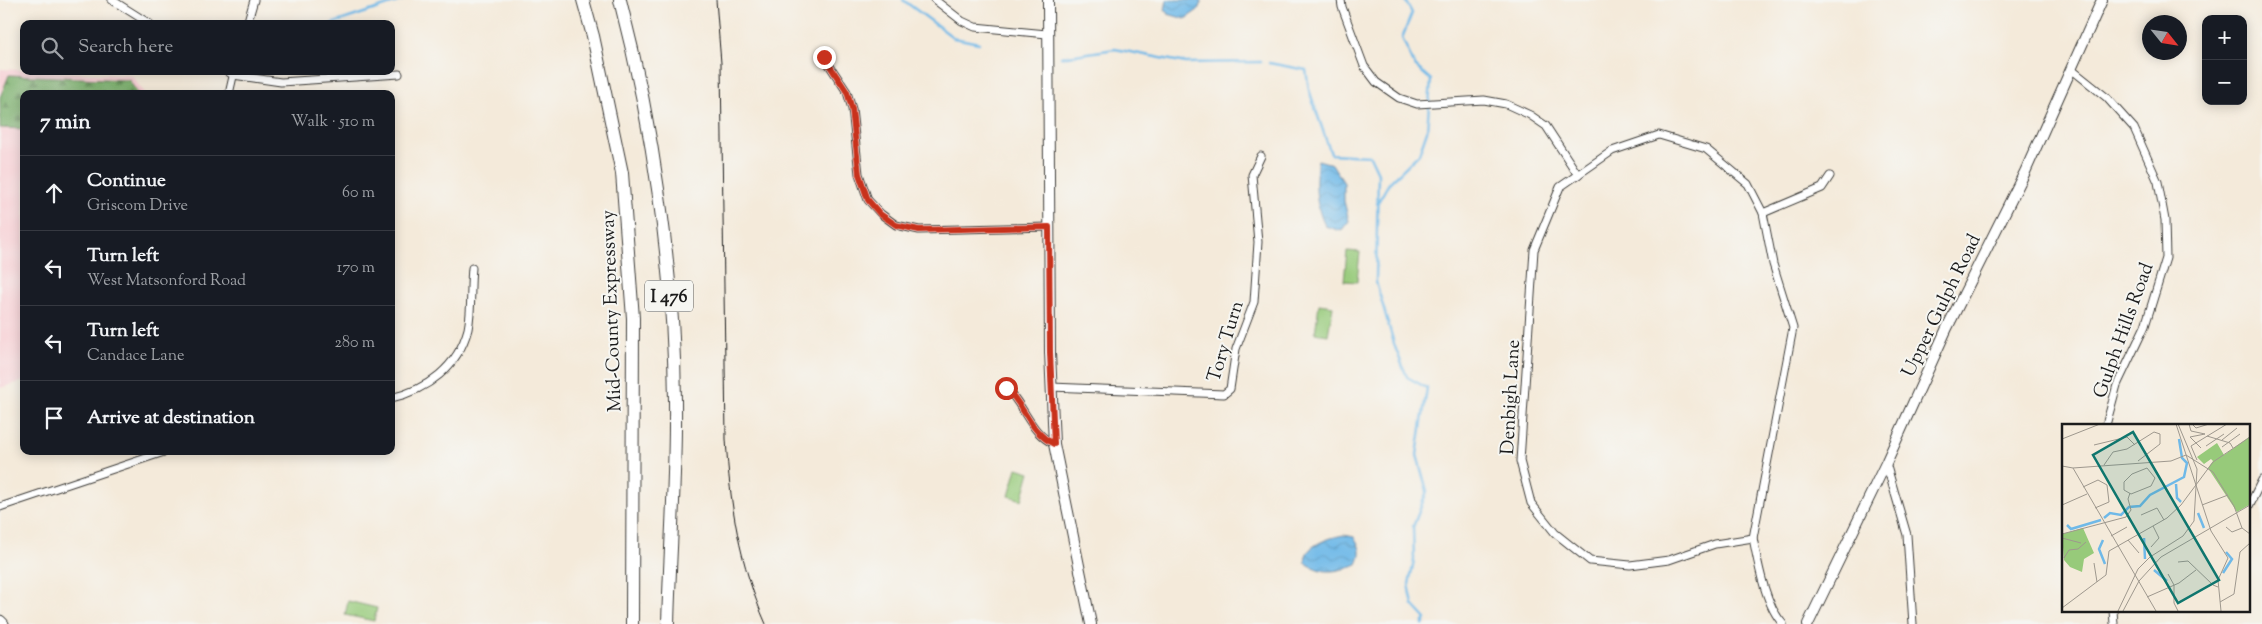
<!DOCTYPE html>
<meta charset="utf-8">
<style>
:root{--surface:#171b24;--page:#20242c;--text:#f1f3f6;--muted:#9ea1a6;--line:#363941}
body{margin:0;font-family:"Sorts Mill Goudy",serif;background:var(--page);color:var(--text)}
.controls{position:absolute;right:15px;top:15px;display:grid;overflow:hidden;border-radius:10px;box-shadow:0 2px 12px #0003}
.controls button{width:45px;height:45px;display:grid;place-items:center;padding:0;border:0;border-bottom:1px solid var(--line);background:var(--surface);color:var(--text);font:25px sans-serif}
.compass{position:absolute;left:2142px;top:15px;width:45px;height:45px;border-radius:50%;background:var(--surface);box-shadow:0 2px 12px #0003;rotate:120deg}
.stop{position:absolute;width:15px;height:15px;margin:-11px;border:4px solid #c8321e;border-radius:50%;background:#fff}
.stop.end{background:#c8321e;border-color:#fff;box-shadow:0 1px 5px #0008}
.list{margin:0;padding:0;list-style:none}
h2{display:flex;justify-content:space-between;align-items:center;height:65px;margin:0;padding:0 20px;font-size:21px}
h2 small{font-size:16px;font-weight:400;color:var(--muted)}
.list li{display:grid;grid-template-columns:32px 1fr auto;gap:15px;align-items:center;box-sizing:border-box;height:75px;padding:0 20px;border-top:1px solid var(--line)}
.list b{display:block;font-size:19px;white-space:nowrap}
.list p{margin:0;font-size:16px;white-space:nowrap;color:var(--muted)}
.list em{font-size:16px;font-style:normal;color:var(--muted)}
.icon{flex:none;width:28px;height:28px;fill:none;stroke:currentColor;stroke-width:2;stroke-linecap:round;stroke-linejoin:round}
.map{position:relative;flex:none;width:2262px;height:624px;overflow:hidden}
.search{position:absolute;background:var(--surface);box-shadow:0 2px 12px #0003;left:20px;top:20px;width:375px;height:55px;display:flex;align-items:center;gap:12px;box-sizing:border-box;padding:0 18px;border-radius:10px;color:var(--muted);font-size:19px}
.panel{position:absolute;background:var(--surface);box-shadow:0 2px 12px #0003;left:20px;top:90px;width:375px;height:365px;border-radius:10px}
.map>svg:first-child{display:block}
.built{fill:#f7cfd4}
.green{fill:#97ca7a;stroke:#5a734b}
.forest{fill:url(#forest-firs);stroke:#4a6543}
.water{fill:url(#water-waves);stroke:#466a82}
.lines{fill:none;stroke-linecap:round;stroke-linejoin:round}
.stream{stroke:#6fb9e8;stroke-width:2.5}
.street-casing{stroke:#3c3b38;stroke-width:9}
.secondary-casing{stroke:#3c3b38;stroke-width:12}
.primary-casing{stroke:#3c3b38;stroke-width:13}
.highway-casing{stroke:#3c3b38;stroke-width:14}
.street{stroke:#fff;stroke-width:7}
.secondary{stroke:#fff;stroke-width:10}
.primary{stroke:#fff;stroke-width:11}
.highway{stroke:#fff;stroke-width:12}
.tram{stroke:#1c1c1c;stroke-width:1}
.route{stroke:#c8321e;stroke-width:6}
.labels{text-anchor:middle;stroke-width:4;stroke-linejoin:round;paint-order:stroke}
.shield{fill:#f6f6f2;stroke:#5d5d5c;stroke-width:1}
.shield-label{font-size:18px;font-weight:bold;fill:#1c1c1c}
.street-label{font-size:19px;fill:#1c1c1c;stroke:#f6f6f2}
.inset-river{fill:none;stroke:#6fb9e8;stroke-width:2.5}
.inset-road{fill:none;stroke:#9e988e;stroke-width:1}
.view{fill:#0f766e;fill-opacity:0.15;stroke:#0f766e;stroke-width:2.5}
.inset-edge{fill:none;stroke:#1c1c1c;stroke-width:2.5}
</style>
<div class="map">
<svg width="2262" height="624" viewBox="0 0 2262 624">
<defs>
<pattern id="forest-firs" width="22" height="20" patternUnits="userSpaceOnUse" patternTransform="scale(1.25)"><rect width="22" height="20" fill="#79ae6a"/><path d="M5 1l3.5 6h-7zM16 11l3.5 6h-7z" fill="#628d56"/></pattern>
<pattern id="water-waves" width="16" height="10" patternUnits="userSpaceOnUse" patternTransform="scale(1.25)"><rect width="16" height="10" fill="#6fb9e8"/><path d="M0 5q4-4 8 0t8 0" fill="none" stroke="#609ec6"/></pattern>
</defs>
<rect width="100%" height="100%" fill="#f6f6f2"/>
<filter id="ink" filterUnits="userSpaceOnUse"><feTurbulence type="fractalNoise" baseFrequency=".02" numOctaves="2"/><feDisplacementMap in="SourceGraphic" scale="10" xChannelSelector="R" yChannelSelector="G"/><feConvolveMatrix kernelMatrix="1 2 1 2 8 2 1 2 1" color-interpolation-filters="sRGB"/></filter>
<filter id="wash" filterUnits="userSpaceOnUse"><feTurbulence type="fractalNoise" baseFrequency=".0096" numOctaves="4" result="noise"/><feDisplacementMap in="SourceGraphic" scale="20" xChannelSelector="R" yChannelSelector="G"/><feGaussianBlur stdDeviation="1.12" result="paint"/><feColorMatrix in="noise" values="0 0 0 0 0 0 0 0 0 0 0 0 0 0 0 0 0 1.4 0 .05"/><feComposite in="paint" operator="in"/></filter>
<g filter="url(#wash)">
<rect width="100%" height="100%" fill="#f4eada"/>
<!-- built -->
<path class="built" d="M0,69L132,76L145,94H24V381L0,388Z"/>
<!-- green -->
<g class="green">
<path d="M1347,251L1360,252L1357,282L1344,281Z"/>
<path d="M1319,304L1333,306L1328,335L1315,333Z"/>
<path d="M1017,468L1030,472L1022,500L1009,496Z"/>
<path d="M348,601L377,608L374,621L345,615Z"/>
</g>
<!-- forest -->
<path class="forest" d="M9,75L129,80L138,94H24V129L0,128V97Z"/>
<!-- water -->
<g class="water">
<path d="M1167,0H1202L1198,10L1185,19L1168,14L1165,10Z"/>
<path d="M1318,160L1332,164L1344,183V201L1349,221L1341,231L1325,226C1315,206 1314,182 1318,160Z"/>
<path d="M1344,535L1354,537C1361,547 1362,554 1357,564C1338,572 1323,575 1306,563C1301,546 1331,537 1344,535Z"/>
</g>
<g class="lines">
<!-- stream -->
<g class="stream">
<path d="M903,0L954,38L979,43"/>
<path d="M331,24L403,0"/>
<path d="M1061,57L1115,49L1186,63L1261,62"/>
<path d="M1269,63L1306,70L1309,90L1331,154L1370,156L1378,173L1376,282L1395,347L1407,377L1427,388L1417,455L1427,491L1413,527L1414,560L1409,584L1413,605L1426,619L1423,624"/>
<path d="M1377,204L1389,183L1419,154L1427,131L1431,80L1415,66L1402,38L1412,13L1405,0"/>
</g>
</g>
</g>
<g filter="url(#ink)">
<g class="lines">
<defs>
<g id="street">
<path d="M112,0L150,24"/>
<path d="M935,0L962,21L975,27L1047,34"/>
<path d="M1341,0L1342,7L1364,66L1376,82L1399,98L1417,104L1484,100L1506,104L1530,115L1546,126L1578,175"/>
<path d="M247,24L254,0"/>
<path d="M824,57L847,92L852,109L859,174L868,200L881,214L896,225L919,230L1049,227"/>
<path d="M2071,69L2106,97L2134,128L2158,182L2165,220L2166,258L2145,326L2117,385L2106,425"/>
<path d="M227,71L233,75L281,82L399,74"/>
<path d="M229,94L234,72"/>
<path d="M1659,135L1706,149L1748,184L1763,213L1773,264L1793,328L1753,538L1715,544L1669,560L1630,565L1590,561L1555,533L1531,503L1520,461L1534,250L1560,187L1612,151Z"/>
<path d="M1763,213L1822,188L1830,176"/>
<path d="M1051,387L1224,394L1230,389L1236,349L1254,302L1258,242L1252,175L1261,156"/>
<path d="M1006,388C1025,406 1030,433 1054,444"/>
<path d="M391,398C427,390 458,367 468,329C472,310 470,287 472,268"/>
<path d="M1886,463L1907,535L1913,624"/>
<path d="M0,507L167,451"/>
<path d="M2248,508L2262,480"/>
<path d="M1753,538C1758,563 1765,605 1783,624"/>
<path d="M2113,610L2114,624"/>
</g>
<g id="secondary">
<path d="M1048,0L1050,352L1054,444L1091,624"/>
<path d="M1808,624L1886,463L1947,328L2025,172L2102,0"/>
</g>
<path id="primary" d="M0,621L3,624"/>
<g id="highway">
<path d="M583,0L593,36L622,173L633,318L632,624"/>
<path d="M620,0C653,127 674,270 675,401C676,475 670,550 668,624"/>
</g>
</defs>
<!-- street casing -->
<use href="#street" class="street-casing"/>
<!-- secondary casing -->
<use href="#secondary" class="secondary-casing"/>
<!-- primary casing -->
<use href="#primary" class="primary-casing"/>
<!-- highway casing -->
<use href="#highway" class="highway-casing"/>
<!-- street -->
<use href="#street" class="street"/>
<!-- secondary -->
<use href="#secondary" class="secondary"/>
<!-- primary -->
<use href="#primary" class="primary"/>
<!-- highway -->
<use href="#highway" class="highway"/>
<!-- tram -->
<path class="tram" d="M716,0L721,63L726,439C730,505 739,563 766,624"/>
</g>
</g>
<g class="lines" filter="url(#ink)">
<!-- route -->
<path class="route" d="M824,57L847,92L852,109L859,174L868,200L880,214L896,225L919,230L1049,227L1050,352L1054,444C1030,433 1025,406 1006,388"/>
</g>
<g class="labels">
<!-- shield labels -->
<rect class="shield" x="645" y="280.5" width="48" height="31" rx="4"/>
<g class="shield-label">
<text x="669" y="302">I 476</text>
</g>
<!-- street labels -->
<g class="street-label">
<text transform="translate(1940 305) rotate(-64)" y="7">Upper Gulph Road</text>
<text transform="translate(610 311) rotate(-92)" y="7">Mid-County Expressway</text>
<text transform="translate(2122 330) rotate(-70)" y="7">Gulph Hills Road</text>
<text transform="translate(1224 341) rotate(-73)" y="7">Tory Turn</text>
<text transform="translate(1509 397) rotate(-87)" y="7">Denbigh Lane</text>
</g>
</g>
<!-- overview -->
<g transform="translate(2062 424)">
<rect width="188" height="188" fill="#f4eada"/>
<path d="M187,13V81L175,88L146,44L151,37L149,35L142,40L135,33L155,19L162,31Z" fill="#97ca7a"/>
<path d="M21,104L32,129L22,135L20,148L8,143L2,136L0,110Z" fill="#97ca7a"/>
<path class="inset-river" d="M114,60L115,74L119,78M136,89L142,104M42,94L48,89L59,91L67,83L78,82L88,71L122,53L125,39L120,34L117,15M5,101L9,105L39,96M82,114L83,135M41,116L37,125L43,140M92,146L105,157M161,149L170,135L164,128"/>
<path class="inset-road" d="M114,0L149,107L166,134L156,156L159,187M127,0L129,7L143,10L128,13L139,24M130,0L134,4L147,0M145,12L168,19L171,24M0,15L38,0M160,16L175,4M32,21L65,13L73,21M144,22L162,10M160,23L178,10M135,36L129,22L165,0M42,41L51,28L65,25L92,8L98,10V20L76,37M0,42L11,44L109,37L124,31L151,48L172,82L180,104L188,110M11,44L94,187M85,44L93,54L89,62L69,70L62,66V58L70,50ZM21,63L36,56L45,61L47,78L33,84M0,81L25,70M140,81L166,71M79,91L95,84L102,96M164,103L170,108L180,104M0,110L64,93L69,86L66,75L68,69M49,112L65,103M0,114L19,119M66,116L77,129M89,123L97,114L91,102M2,134L7,126L16,125L24,118M116,138L126,137L151,161L156,163M32,139L35,158M106,150L112,161V179L116,187M85,173L117,159L134,146M158,178L172,170L178,128L188,119M0,184L44,151L47,127L105,94L119,81L151,38L188,13M56,187L76,145L88,133L121,112L132,97L135,45L116,0M61,187L77,157L99,133L188,81"/>
<path class="view" d="M71,8L157,156L116,179L31,31Z"/>
<rect width="188" height="188" class="inset-edge"/>
</g>
</svg>
<div class="controls">
<button>+</button>
<button>−</button>
</div>
<svg class="compass" viewBox="-18 -18 36 36"><path d="M0-13l5 13h-10z" fill="#e53935"/><path d="M0 13l5-13h-10z" fill="#9ea1a6"/></svg>
<div class="stop" style="left:1006px;top:388px"></div>
<div class="stop end" style="left:824px;top:57px"></div>
<div class="search"><svg class="icon" aria-label="search" viewBox="0 0 24 24"><circle cx="10" cy="10" r="6"/><path d="M15 15l6 6"/></svg>Search here</div>
<section class="panel">
<h2>7 min<small>Walk · 510 m</small></h2>
<ul class="list">
<li><svg class="icon" aria-label="ahead" viewBox="0 0 24 24"><path d="M12 20V5M6 11l6-6 6 6"/></svg><div><b>Continue</b><p>Griscom Drive</p></div><em>60 m</em></li>
<li><svg class="icon" aria-label="left" viewBox="0 0 24 24"><path d="M17 20v-9H6M10 6l-5 5 5 5"/></svg><div><b>Turn left</b><p>West Matsonford Road</p></div><em>170 m</em></li>
<li><svg class="icon" aria-label="left" viewBox="0 0 24 24"><path d="M17 20v-9H6M10 6l-5 5 5 5"/></svg><div><b>Turn left</b><p>Candace Lane</p></div><em>280 m</em></li>
<li><svg class="icon" aria-label="arrive" viewBox="0 0 24 24"><path d="M6 21V4h12l-3 4 3 4H6"/></svg><div><b>Arrive at destination</b></div></li>
</ul>
</section>
</div>
